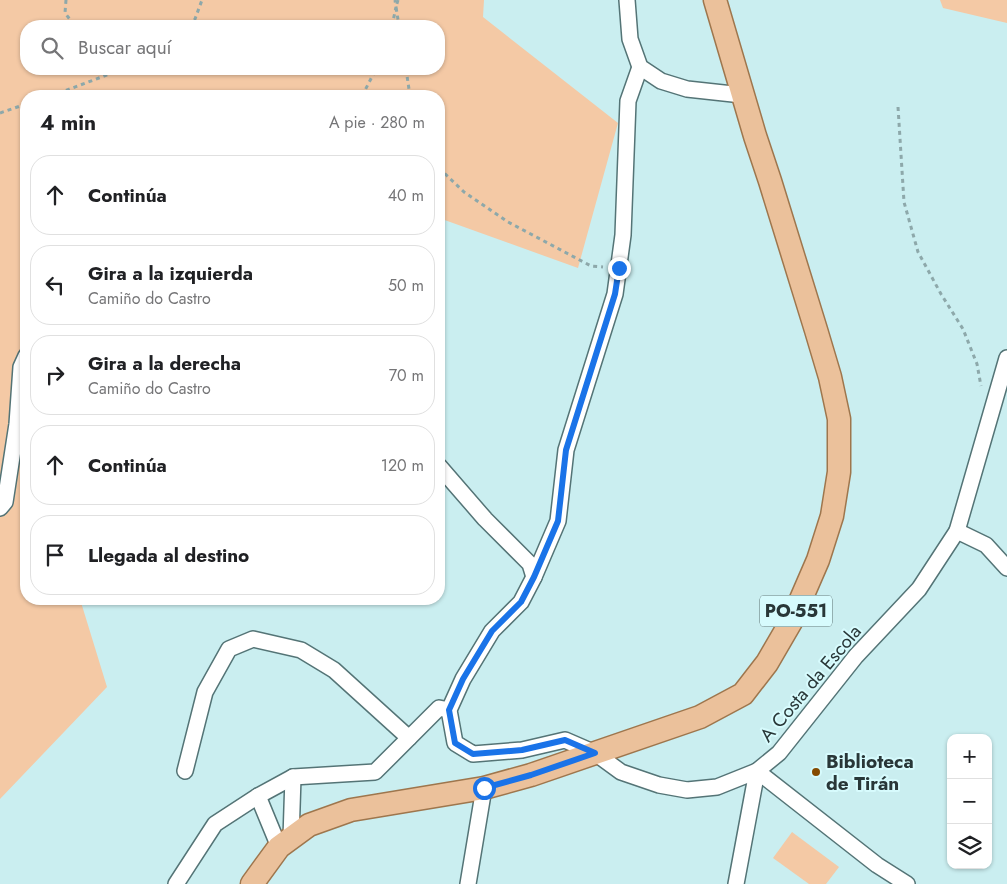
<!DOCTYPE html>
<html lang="es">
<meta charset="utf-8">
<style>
:root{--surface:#fff;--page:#f2f2f2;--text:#202124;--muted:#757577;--line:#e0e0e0}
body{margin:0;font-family:Jost,sans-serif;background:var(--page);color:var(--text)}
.controls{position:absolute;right:15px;bottom:15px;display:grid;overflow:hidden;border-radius:10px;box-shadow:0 1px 4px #0004}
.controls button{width:45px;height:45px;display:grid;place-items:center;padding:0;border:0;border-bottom:1px solid var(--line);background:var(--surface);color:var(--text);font:25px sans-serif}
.stop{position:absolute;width:15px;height:15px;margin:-11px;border:4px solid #1a73e8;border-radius:50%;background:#fff}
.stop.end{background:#1a73e8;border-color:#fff;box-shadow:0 1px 5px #0008}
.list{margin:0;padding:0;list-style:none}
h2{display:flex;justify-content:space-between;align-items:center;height:65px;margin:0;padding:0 20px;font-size:21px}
h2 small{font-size:16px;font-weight:400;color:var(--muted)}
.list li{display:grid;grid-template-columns:32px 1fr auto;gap:15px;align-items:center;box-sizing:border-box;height:80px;margin:0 10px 10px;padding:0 10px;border:1px solid var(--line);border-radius:20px}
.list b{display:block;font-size:19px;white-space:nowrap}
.list p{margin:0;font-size:16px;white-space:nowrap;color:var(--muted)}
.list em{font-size:16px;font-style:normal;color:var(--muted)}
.icon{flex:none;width:28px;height:28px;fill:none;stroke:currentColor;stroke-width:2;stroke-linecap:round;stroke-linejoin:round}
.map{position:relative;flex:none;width:1007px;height:884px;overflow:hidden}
.search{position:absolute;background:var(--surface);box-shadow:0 1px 4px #0004;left:20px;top:20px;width:425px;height:55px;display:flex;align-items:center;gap:12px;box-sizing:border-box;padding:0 18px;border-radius:20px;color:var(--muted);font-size:19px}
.panel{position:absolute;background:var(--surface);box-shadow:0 1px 4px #0004;left:20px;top:90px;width:425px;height:515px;border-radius:20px}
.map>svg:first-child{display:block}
.green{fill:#f4c9a5;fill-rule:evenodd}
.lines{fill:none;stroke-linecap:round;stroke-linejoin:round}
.minor-casing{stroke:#547476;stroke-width:18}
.primary-casing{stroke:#9e764d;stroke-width:25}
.path{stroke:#8da8aa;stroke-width:3;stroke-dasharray:4 4;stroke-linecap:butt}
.minor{stroke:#fff;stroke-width:15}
.primary{stroke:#ebc19b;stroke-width:22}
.route{stroke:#1a73e8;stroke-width:6}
.poi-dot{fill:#844a00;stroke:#d7fbfd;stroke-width:2}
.labels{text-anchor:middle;stroke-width:4;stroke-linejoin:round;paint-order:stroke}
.shield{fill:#d7fbfd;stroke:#5d7273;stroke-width:1}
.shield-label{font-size:18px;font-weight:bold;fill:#293738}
.street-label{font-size:19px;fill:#293738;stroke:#d7fbfd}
.poi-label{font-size:19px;font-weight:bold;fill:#293738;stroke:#d7fbfd;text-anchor:start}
</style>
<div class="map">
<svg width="1007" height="884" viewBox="0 0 1007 884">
<rect width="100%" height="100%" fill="#caeef0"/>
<!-- green -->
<g class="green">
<path d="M0,0H484L483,17L618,123L578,268L439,218V96H26V599H80L107,687L0,799ZM26,26H439V69H26Z"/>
<path d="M940,0H1007V23L943,8Z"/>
<path d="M792,832L839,867L826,884H809L773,858Z"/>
</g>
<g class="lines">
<defs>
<g id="minor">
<path d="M627,0L630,39L640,67L661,81L687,89L742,95"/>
<path d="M640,67L628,101L623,235L615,294L566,450L558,521L534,577L521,602L492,631L463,679L449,710L455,743L473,754L522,750L565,740L595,753L621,772L659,785L687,790L717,787L757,771L779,753L856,656L919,589L957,531L986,545L1007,568"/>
<path d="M439,466L485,519L530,564L534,577"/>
<path d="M0,508L5,502L17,424L21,367L26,356"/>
<path d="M957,531L1007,358"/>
<path d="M185,771L205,692L229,649L253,639L301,650L334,670L409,738"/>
<path d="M258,796L279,847"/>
<path d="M291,838L293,777"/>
<path d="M176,884L215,824L258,796L293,777L375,772L439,708L449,710"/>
<path d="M468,884L484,788"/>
<path d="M736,884L757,771L877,865L907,884"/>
</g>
<path id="primary" d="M252,884L279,847L309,825L351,810L484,788L531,775L700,717L743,694L767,663L792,620L818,560L832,516L839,472V419L830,377L816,330L770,181L755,136L715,0"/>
</defs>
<!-- minor casing -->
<use href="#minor" class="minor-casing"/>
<!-- primary casing -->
<use href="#primary" class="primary-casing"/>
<!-- path -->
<g class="path">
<path d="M66,0L65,13L75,26"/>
<path d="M398,0L396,7L399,26"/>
<path d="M189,26L195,19L202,0"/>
<path d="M392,26L396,7L395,0"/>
<path d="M406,69L410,96"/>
<path d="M51,96L123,69"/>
<path d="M362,96L376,69"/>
<path d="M898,107L904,202L918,252L941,294L963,329L977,364L981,386"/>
<path d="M0,113L26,104"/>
<path d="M439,168L464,192L508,222L591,266L603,267"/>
</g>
<!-- minor -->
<use href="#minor" class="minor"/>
<!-- primary -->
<use href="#primary" class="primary"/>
</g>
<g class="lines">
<!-- route -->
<path class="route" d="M484,788L531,775L595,753L565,740L522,750L473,754L455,743L449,710L463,679L492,631L521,602L534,577L558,521L566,450L615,294L619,268"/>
</g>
<!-- markers -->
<circle class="poi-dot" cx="816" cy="772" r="5"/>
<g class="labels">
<!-- shield labels -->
<rect class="shield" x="760" y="595.5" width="72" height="31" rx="4"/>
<g class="shield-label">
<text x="796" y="617">PO-551</text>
</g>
<!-- street labels -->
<g class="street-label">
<text transform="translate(810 683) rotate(-50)" y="7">A Costa da Escola</text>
</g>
<!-- poi labels -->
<g class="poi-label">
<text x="826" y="768">Biblioteca<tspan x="826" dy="22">de Tirán</tspan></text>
</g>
</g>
</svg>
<div class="controls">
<button>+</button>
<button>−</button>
<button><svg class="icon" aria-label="layers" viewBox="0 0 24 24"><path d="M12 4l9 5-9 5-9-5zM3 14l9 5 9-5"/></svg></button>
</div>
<div class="stop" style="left:484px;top:788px"></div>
<div class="stop end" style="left:619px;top:268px"></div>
<div class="search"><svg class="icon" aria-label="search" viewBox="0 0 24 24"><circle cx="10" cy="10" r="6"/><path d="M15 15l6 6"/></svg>Buscar aquí</div>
<section class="panel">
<h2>4 min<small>A pie · 280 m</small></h2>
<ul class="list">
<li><svg class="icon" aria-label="ahead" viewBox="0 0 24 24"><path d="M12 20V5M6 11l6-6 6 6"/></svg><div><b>Continúa</b></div><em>40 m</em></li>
<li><svg class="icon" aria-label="left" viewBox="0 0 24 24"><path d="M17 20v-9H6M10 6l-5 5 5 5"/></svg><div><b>Gira a la izquierda</b><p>Camiño do Castro</p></div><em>50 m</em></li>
<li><svg class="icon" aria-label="right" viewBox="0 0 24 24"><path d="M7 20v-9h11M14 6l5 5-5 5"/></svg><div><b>Gira a la derecha</b><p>Camiño do Castro</p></div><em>70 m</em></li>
<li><svg class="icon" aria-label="ahead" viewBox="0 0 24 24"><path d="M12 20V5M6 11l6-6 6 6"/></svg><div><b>Continúa</b></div><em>120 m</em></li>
<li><svg class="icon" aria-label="arrive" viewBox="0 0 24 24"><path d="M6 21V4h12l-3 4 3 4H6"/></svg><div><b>Llegada al destino</b></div></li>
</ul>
</section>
</div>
